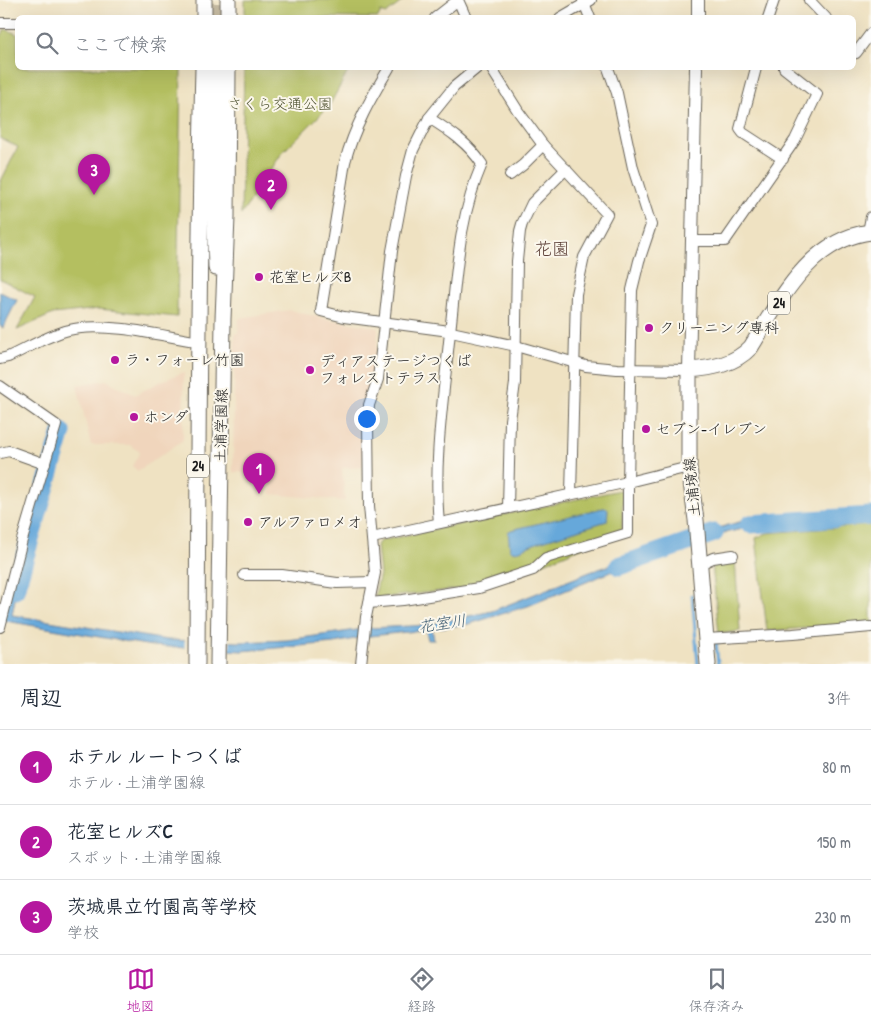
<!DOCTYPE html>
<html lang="ja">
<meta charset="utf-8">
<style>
:root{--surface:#fff;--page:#f6f6f7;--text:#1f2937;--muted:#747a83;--line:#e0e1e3;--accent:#b5179e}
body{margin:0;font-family:"Patrick Hand","Klee One",sans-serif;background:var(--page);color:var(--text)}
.you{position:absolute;left:366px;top:418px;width:18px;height:18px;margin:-12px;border:4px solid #fff;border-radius:50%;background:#1a73e8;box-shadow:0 0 0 8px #1a73e833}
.badge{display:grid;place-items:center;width:32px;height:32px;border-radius:50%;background:var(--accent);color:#fff;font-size:16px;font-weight:700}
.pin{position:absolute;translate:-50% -41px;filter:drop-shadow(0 1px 2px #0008)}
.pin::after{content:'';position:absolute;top:26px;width:18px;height:15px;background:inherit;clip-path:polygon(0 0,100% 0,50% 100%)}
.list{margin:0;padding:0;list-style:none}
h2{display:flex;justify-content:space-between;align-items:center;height:65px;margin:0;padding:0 20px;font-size:21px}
h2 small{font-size:16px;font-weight:400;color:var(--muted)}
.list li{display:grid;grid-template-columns:32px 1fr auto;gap:15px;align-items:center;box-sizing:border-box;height:75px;padding:0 20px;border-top:1px solid var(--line)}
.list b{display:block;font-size:19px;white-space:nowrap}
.list p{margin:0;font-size:16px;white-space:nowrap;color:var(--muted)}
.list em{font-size:16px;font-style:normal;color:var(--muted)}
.icon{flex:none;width:28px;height:28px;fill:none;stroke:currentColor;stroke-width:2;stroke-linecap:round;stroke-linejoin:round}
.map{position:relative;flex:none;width:871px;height:664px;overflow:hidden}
.search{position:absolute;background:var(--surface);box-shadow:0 5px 20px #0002;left:15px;right:15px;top:15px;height:55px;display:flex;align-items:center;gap:12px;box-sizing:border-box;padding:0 18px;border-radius:8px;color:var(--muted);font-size:19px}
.sheet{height:290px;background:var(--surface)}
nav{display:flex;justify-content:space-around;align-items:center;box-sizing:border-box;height:70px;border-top:1px solid var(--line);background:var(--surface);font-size:14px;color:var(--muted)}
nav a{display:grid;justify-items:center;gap:2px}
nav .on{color:var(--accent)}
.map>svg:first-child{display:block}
.built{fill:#f0d5bc}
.green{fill:#b4bf61;stroke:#686e3e}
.water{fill:#66a8da;stroke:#41627b}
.pier{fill:#efe2c2}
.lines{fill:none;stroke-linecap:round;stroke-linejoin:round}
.stream{stroke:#66a8da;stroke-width:3}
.river{stroke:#66a8da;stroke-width:19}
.primary-tunnel{stroke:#c5baa1;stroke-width:15;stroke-dasharray:15 8;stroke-linecap:butt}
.minor-casing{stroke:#666156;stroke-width:12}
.tertiary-casing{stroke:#666156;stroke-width:14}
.primary-casing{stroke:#666156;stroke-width:17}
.minor{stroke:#fff;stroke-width:10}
.tertiary{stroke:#fff;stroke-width:12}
.primary{stroke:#fff;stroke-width:15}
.poi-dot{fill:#b5179e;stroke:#fbf7ec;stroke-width:2}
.labels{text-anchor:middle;stroke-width:4;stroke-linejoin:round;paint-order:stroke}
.shield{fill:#fbf7ec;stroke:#5f5e5a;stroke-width:1}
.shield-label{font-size:14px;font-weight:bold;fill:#1c1c1c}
.park-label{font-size:15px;fill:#515534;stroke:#fbf7ec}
.poi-label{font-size:15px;fill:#1c1c1c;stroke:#fbf7ec;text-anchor:start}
.street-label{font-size:15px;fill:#1c1c1c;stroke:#fbf7ec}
.water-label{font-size:16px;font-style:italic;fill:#3d5b71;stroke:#fbf7ec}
.quarter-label{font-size:18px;fill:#60443c;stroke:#fbf7ec}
</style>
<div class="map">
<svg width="871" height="664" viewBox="0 0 871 664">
<rect width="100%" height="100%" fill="#fbf7ec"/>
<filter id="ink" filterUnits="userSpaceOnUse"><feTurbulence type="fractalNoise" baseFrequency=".02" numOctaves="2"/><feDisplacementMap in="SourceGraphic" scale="10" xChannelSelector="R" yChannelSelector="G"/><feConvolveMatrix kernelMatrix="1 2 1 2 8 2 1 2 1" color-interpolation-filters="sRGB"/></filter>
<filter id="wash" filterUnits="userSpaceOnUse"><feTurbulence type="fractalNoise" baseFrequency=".0096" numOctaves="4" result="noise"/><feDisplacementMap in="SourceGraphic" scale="20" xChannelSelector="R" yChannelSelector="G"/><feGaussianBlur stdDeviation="1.12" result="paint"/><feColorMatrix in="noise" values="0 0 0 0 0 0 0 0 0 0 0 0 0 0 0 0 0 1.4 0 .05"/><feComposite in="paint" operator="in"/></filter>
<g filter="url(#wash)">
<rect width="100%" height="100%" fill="#efe2c2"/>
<!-- built -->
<g class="built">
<path d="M290,310L326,319L375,327L378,329L374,376L365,402L363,467L342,468L345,501L271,494L270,474L233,472L235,333H238L239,318Z"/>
<path d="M184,372L183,440L138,471L132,466L140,452L130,445H91L77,385L106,380L135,395L162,381Z"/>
</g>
<!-- green -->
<g class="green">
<path d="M245,0H404L386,14L381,12L378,18L245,17Z"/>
<path d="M5,29L17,34L18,68H181L177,317L99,309L53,314L17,330L35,297L0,279V183L18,147L0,138V39Z"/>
<path d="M244,68H350L329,106L282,153L241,215Z"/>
<path d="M620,490L623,492L622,529L619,532L530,569L459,589L378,598L375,595L380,574L377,545L380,541Z"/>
<path d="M871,525V623L767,631L756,538L767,533Z"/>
<path d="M728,560H735L740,631L719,634L712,564Z"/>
</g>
<!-- water -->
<g class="water">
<path d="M0,292L17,300L3,328L0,326Z"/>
<path d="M603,508H607L608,510L607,521L539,542L515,552L510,550L508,532L511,530Z"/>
<path d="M775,517V525C746,526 719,536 691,539L528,606L469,624L432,629L434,640H428L426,630L370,636L334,643L242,651L152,646L0,620L12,591L16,594L12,615L167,640L241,642L287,640L371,628L427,625L492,611L590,572L728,525L747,520Z"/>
</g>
<!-- pier -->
<path class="pier" d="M185,637L230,639V653L184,651Z"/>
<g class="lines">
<!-- stream -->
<g class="stream">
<path d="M692,595L698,664"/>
<path d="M718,664L716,642H719"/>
</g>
<!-- river -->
<g class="river">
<path d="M750,524L871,516"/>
<path d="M619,566L714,533"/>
<path d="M15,590L62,432"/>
</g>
</g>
</g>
<g filter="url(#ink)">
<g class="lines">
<!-- primary-tunnel -->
<path class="primary-tunnel" d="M216,18L217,0"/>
<defs>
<g id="minor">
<path d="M458,0L466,18"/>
<path d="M583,0L590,18"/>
<path d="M809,0L826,18"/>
<path d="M435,18L458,0"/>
<path d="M560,18L591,0"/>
<path d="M768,18L774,0"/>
<path d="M0,23H18"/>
<path d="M854,52L856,53L871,33"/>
<path d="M389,68C371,98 354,127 345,162L321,311L344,317L442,330L516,346L586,366L617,369L689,370"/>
<path d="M491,68L518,111L543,145L607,214L584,257L576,294L571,494"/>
<path d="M756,68L740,129L743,133L783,159"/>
<path d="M429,118C450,131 468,143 482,164C458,220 457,273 450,332C444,394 433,462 439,523"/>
<path d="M510,175L523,165L543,145"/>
<path d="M868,232L871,217"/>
<path d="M691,241H725L795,140L817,94L784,68"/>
<path d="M0,359L8,357C28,348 48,335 69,330C103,321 164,336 199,342"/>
<path d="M0,386L56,425L22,540L0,627"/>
<path d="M0,453L9,451L45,464"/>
<path d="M508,508L510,420L515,383L517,261L520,231L522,224L532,203L566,169"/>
<path d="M372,538L628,482L632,290L639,261L651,225L633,168L617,93L608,68"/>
<path d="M700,564L713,558L733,555"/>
<path d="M244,575H282L337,583L373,582"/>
<path d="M369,603L403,600L479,588L533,570L546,558L628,533V482L689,467"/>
<path d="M706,639L793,634L871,627"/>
<path d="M361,664L366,617L375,573L369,506L368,422L369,405L378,379L392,251L406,176L413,150L429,118L454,87L477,68"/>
</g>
<g id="tertiary">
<path d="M698,18V0"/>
<path d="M689,370L696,68"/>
</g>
<g id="primary">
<path d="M204,18V0"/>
<path d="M228,18V0"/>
<path d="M215,68L214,203L216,268"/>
<path d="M197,664C198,465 198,266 203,68"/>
<path d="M218,664L223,319L227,217L228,68"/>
<path d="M708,664L696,520L689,467V370C712,368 734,365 751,347C780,300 810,239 871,232"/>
</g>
</defs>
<!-- minor casing -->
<use href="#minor" class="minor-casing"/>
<!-- tertiary casing -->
<use href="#tertiary" class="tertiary-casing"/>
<!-- primary casing -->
<use href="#primary" class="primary-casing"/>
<!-- minor -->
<use href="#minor" class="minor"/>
<!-- tertiary -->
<use href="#tertiary" class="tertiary"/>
<!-- primary -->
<use href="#primary" class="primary"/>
</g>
</g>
<!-- markers -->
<g class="poi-dot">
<circle cx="259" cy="277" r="5"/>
<circle cx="649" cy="328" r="5"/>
<circle cx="115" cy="360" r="5"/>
<circle cx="310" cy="370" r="5"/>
<circle cx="134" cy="417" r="5"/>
<circle cx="646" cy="429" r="5"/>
<circle cx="248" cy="522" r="5"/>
</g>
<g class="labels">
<!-- shield labels -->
<g class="shield">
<rect x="768" y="291.5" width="22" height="23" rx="4"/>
<rect x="187" y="454.5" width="22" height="23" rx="4"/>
</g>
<g class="shield-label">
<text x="779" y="308">24</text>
<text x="198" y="471">24</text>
</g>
<!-- park labels -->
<g class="park-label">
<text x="280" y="109">さくら交通公園</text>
</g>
<!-- poi labels -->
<g class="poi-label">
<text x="269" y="282">花室ヒルズB</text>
<text x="659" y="333">クリーニング専科</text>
<text x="125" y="365">ラ・フォーレ竹園</text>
<text x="320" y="366">ディアステージつくば<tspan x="320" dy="17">フォレストテラス</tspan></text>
<text x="144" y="422">ホンダ</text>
<text x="656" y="434">セブン-イレブン</text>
<text x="258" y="527">アルファロメオ</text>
</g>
<!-- street labels -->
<g class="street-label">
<text transform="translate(221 426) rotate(-89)" y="5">土浦学園線</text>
<text transform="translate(692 487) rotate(-96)" y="5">土浦境線</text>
</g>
<!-- water labels -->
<g class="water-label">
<text transform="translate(442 623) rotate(-8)" y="6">花室川</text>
</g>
<!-- quarter labels -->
<g class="quarter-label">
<text x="552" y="255">花園</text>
</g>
</g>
</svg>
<div class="you"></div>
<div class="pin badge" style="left:259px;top:494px">1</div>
<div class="pin badge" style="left:271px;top:210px">2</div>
<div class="pin badge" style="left:94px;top:195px">3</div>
<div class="search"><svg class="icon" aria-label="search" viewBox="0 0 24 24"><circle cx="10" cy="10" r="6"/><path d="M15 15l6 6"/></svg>ここで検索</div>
</div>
<section class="sheet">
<h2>周辺<small>3件</small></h2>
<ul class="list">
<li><span class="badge">1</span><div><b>ホテル ルートつくば</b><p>ホテル · 土浦学園線</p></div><em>80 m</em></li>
<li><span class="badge">2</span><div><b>花室ヒルズC</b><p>スポット · 土浦学園線</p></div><em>150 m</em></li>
<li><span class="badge">3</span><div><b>茨城県立竹園高等学校</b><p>学校</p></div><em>230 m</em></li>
</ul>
</section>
<nav>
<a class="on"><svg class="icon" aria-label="map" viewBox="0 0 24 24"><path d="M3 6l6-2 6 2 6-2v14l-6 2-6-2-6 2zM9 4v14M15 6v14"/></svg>地図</a>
<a><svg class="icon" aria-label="directions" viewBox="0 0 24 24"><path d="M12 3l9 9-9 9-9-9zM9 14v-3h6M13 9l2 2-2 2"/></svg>経路</a>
<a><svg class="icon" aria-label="saved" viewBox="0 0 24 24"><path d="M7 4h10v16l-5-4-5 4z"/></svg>保存済み</a>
</nav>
